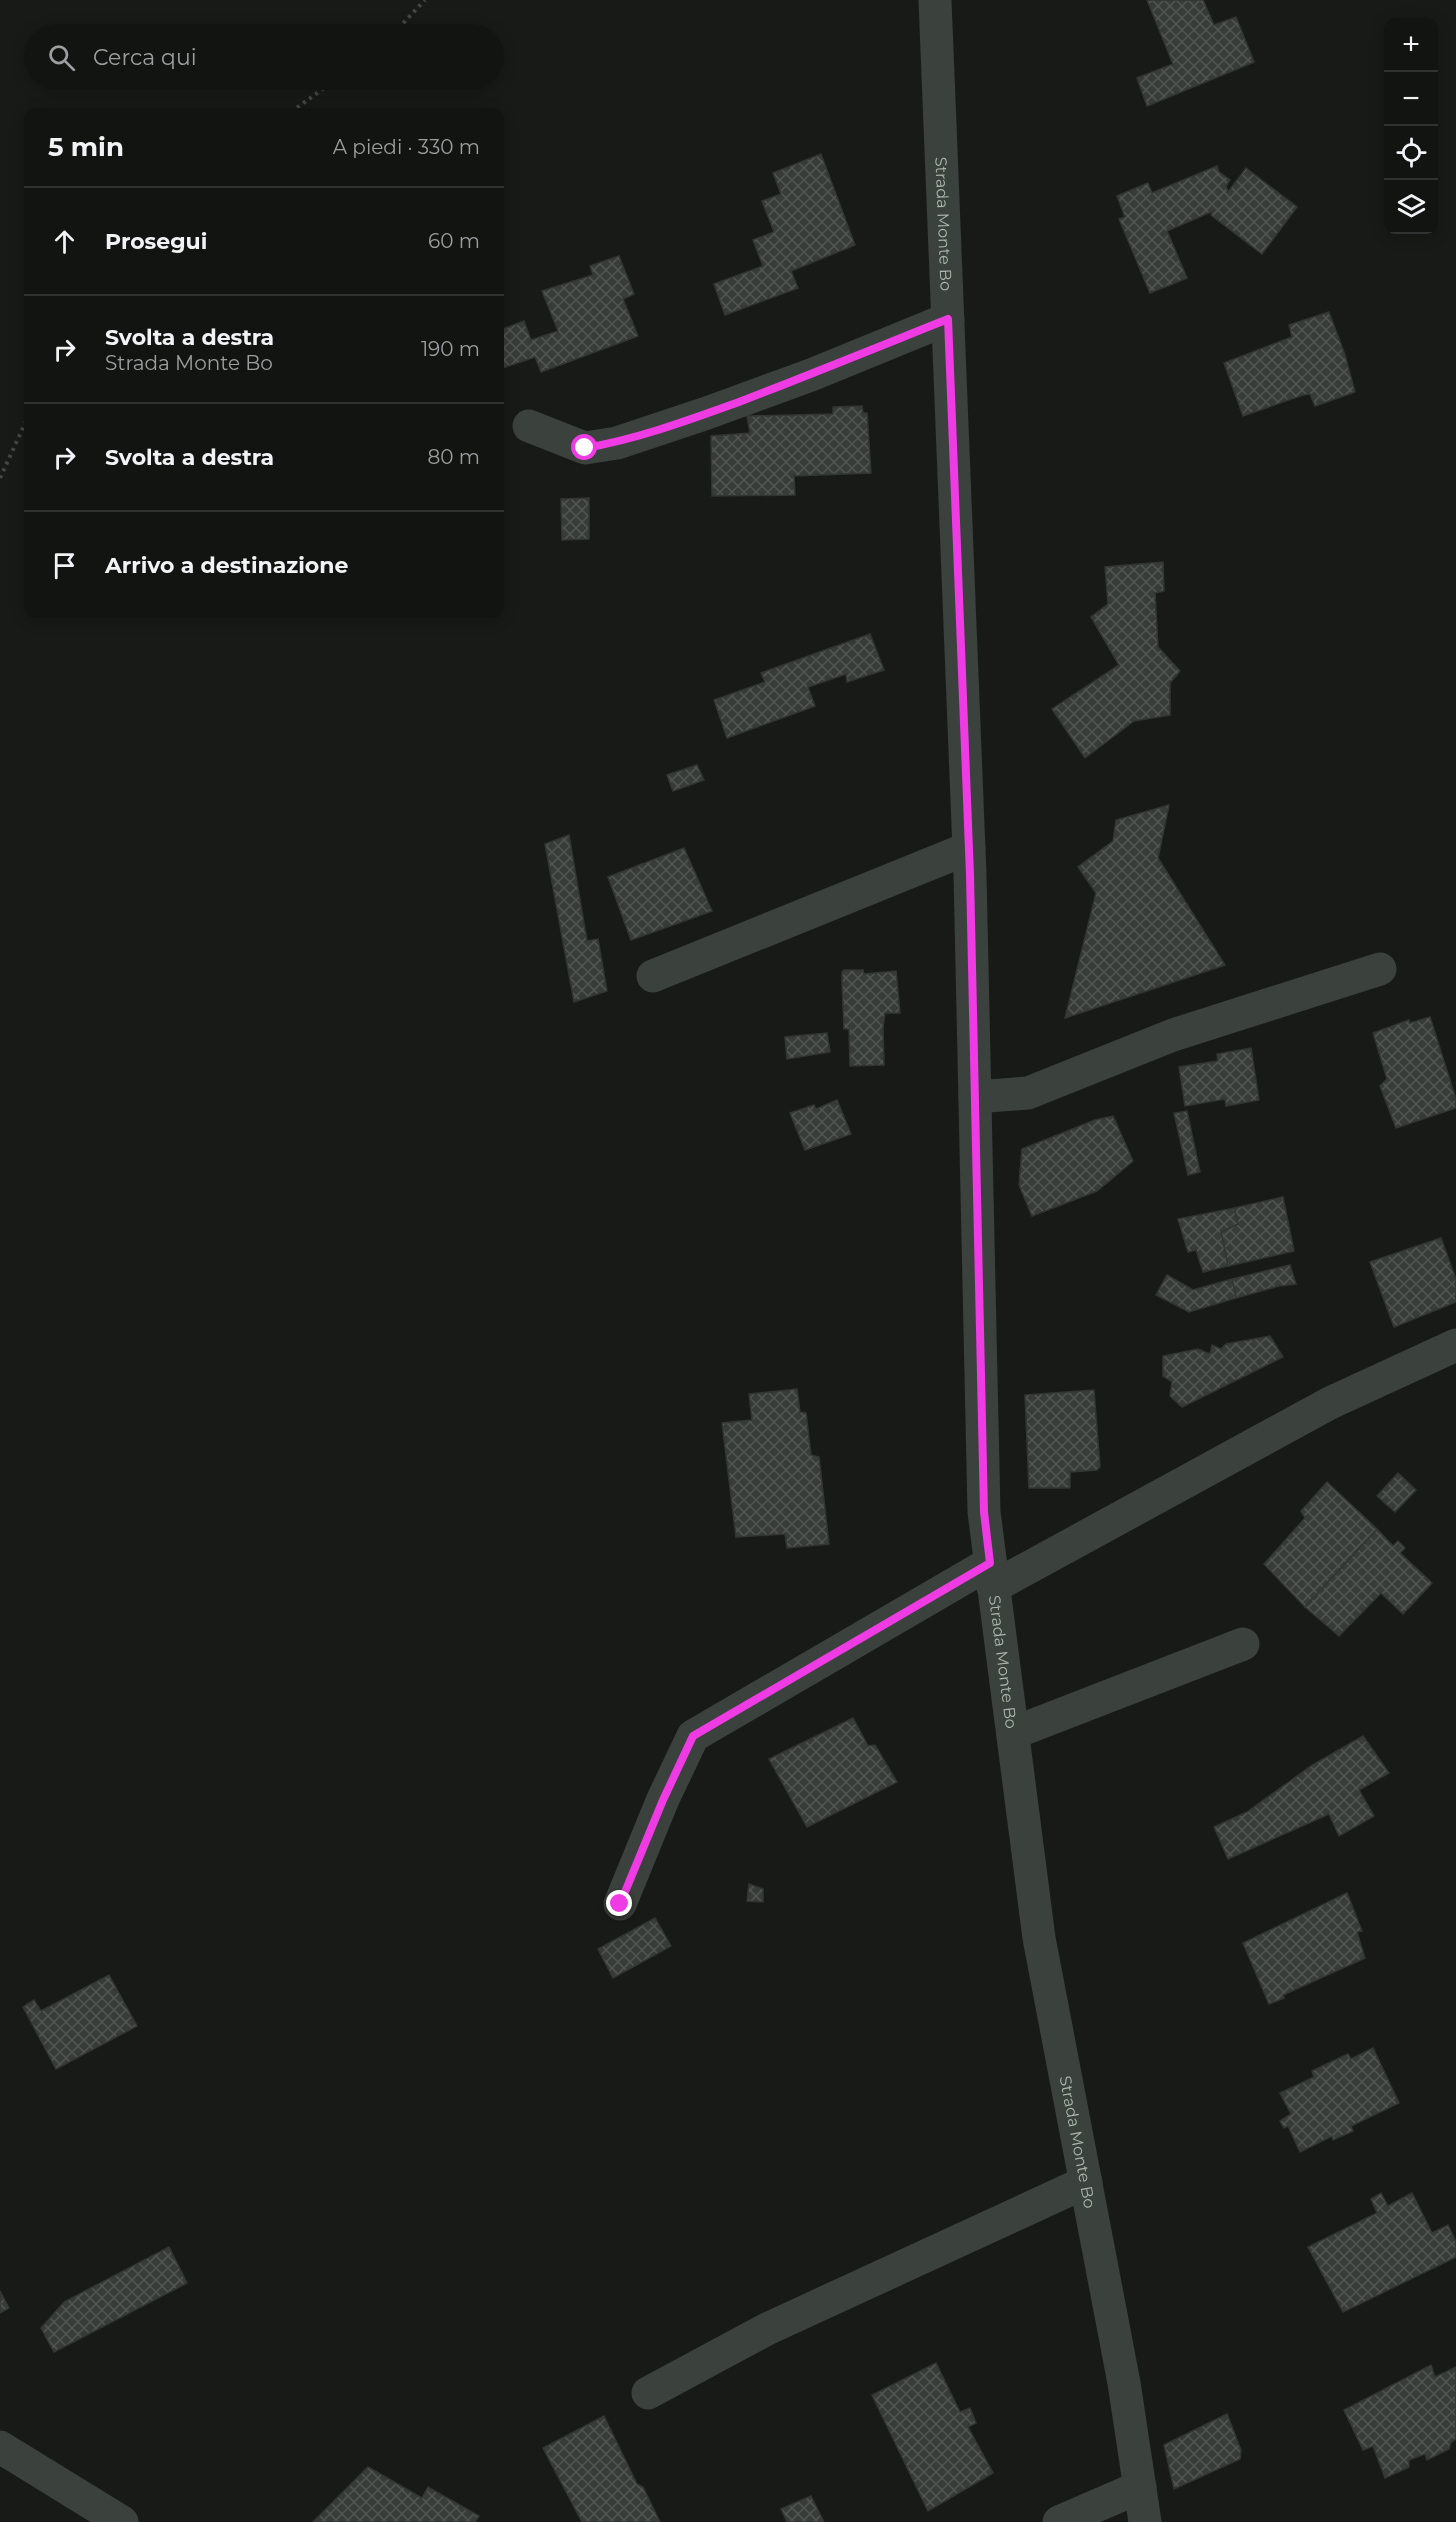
<!DOCTYPE html>
<html lang="it">
<meta charset="utf-8">
<style>
:root{--surface:#121412;--page:#1f2120;--text:#f1f3f6;--muted:#9c9e9f;--line:#313332}
body{margin:0;font-family:Montserrat,sans-serif;background:var(--page);color:var(--text)}
.controls{position:absolute;right:18px;top:18px;display:grid;overflow:hidden;border-radius:12px;box-shadow:0 3px 15px #0003}
.controls button{width:54px;height:54px;display:grid;place-items:center;padding:0;border:0;border-bottom:2px solid var(--line);background:var(--surface);color:var(--text);font:30px sans-serif}
.stop{position:absolute;width:18px;height:18px;margin:-14px;border:4px solid #ee3be3;border-radius:50%;background:#fff}
.stop.end{background:#ee3be3;border-color:#fff;box-shadow:0 2px 6px #0008}
.list{margin:0;padding:0;list-style:none}
h2{display:flex;justify-content:space-between;align-items:center;height:78px;margin:0;padding:0 24px;font-size:26px}
h2 small{font-size:20px;font-weight:400;color:var(--muted)}
.list li{display:grid;grid-template-columns:39px 1fr auto;gap:18px;align-items:center;box-sizing:border-box;height:108px;padding:0 24px;border-top:2px solid var(--line)}
.list b{display:block;font-size:22px;white-space:nowrap}
.list p{margin:0;font-size:20px;white-space:nowrap;color:var(--muted)}
.list em{font-size:20px;font-style:normal;color:var(--muted)}
.icon{flex:none;width:33px;height:33px;fill:none;stroke:currentColor;stroke-width:2;stroke-linecap:round;stroke-linejoin:round}
.map{position:relative;flex:none;width:1456px;height:2522px;overflow:hidden}
.search{position:absolute;background:var(--surface);box-shadow:0 3px 15px #0003;left:24px;top:24px;width:480px;height:66px;display:flex;align-items:center;gap:15px;box-sizing:border-box;padding:0 21px;border-radius:33px;color:var(--muted);font-size:22px}
.panel{position:absolute;background:var(--surface);box-shadow:0 3px 15px #0003;left:24px;top:108px;width:480px;height:510px;border-radius:12px}
.map>svg:first-child{display:block}
.building{fill:url(#building-cross-hatch);stroke:#323633;stroke-width:1.5}
.lines{fill:none;stroke-linecap:round;stroke-linejoin:round}
.path{stroke:#414741;stroke-width:4;stroke-dasharray:3 4.5;stroke-linecap:butt}
.street{stroke:#3b413c;stroke-width:33}
.route{stroke:#ee3be3;stroke-width:8}
.labels{text-anchor:middle;stroke-width:4.5;stroke-linejoin:round;paint-order:stroke}
.street-label{font-size:16px;fill:#aab9ab;stroke:#131513}
</style>
<div class="map">
<svg width="1456" height="2522" viewBox="0 0 1456 2522">
<defs>
<pattern id="building-cross-hatch" width="8" height="8" patternUnits="userSpaceOnUse" patternTransform="scale(1.5)"><rect width="8" height="8" fill="#383c39"/><path d="M0 0l8 8M0 8l8-8" fill="none" stroke="#525653"/></pattern>
</defs>
<rect width="100%" height="100%" fill="#181a18"/>
<!-- building -->
<g class="building">
<path d="M1147,0H1203L1214,25L1236,17L1254,62L1147,106L1137,78L1173,64Z"/>
<path d="M821,154L855,245L791,271L798,288L725,315L714,284L763,266L753,240L774,232L762,201L781,194L773,173Z"/>
<path d="M1217,166L1219,172L1230,180L1226,186L1228,192L1246,168L1297,207L1262,254L1211,215L1213,211L1167,231L1187,278L1150,293L1119,219L1125,217L1117,196L1148,183L1152,193Z"/>
<path d="M619,256L634,294L623,299L638,336L541,372L535,357L500,369V330L524,321L531,340L558,331L542,291L593,275L590,266Z"/>
<path d="M1329,312L1345,355L1355,392L1315,406L1310,394L1303,395L1243,416L1224,363L1292,337L1289,325Z"/>
<path d="M862,406L863,413H867L871,473L794,476L795,495L712,496L711,436L750,433L747,416L833,414V407Z"/>
<path d="M589,498V539L562,540L561,499Z"/>
<path d="M1163,562L1164,591L1155,593L1158,647L1180,671L1170,683V715L1134,721L1085,758L1052,709L1119,665L1091,617L1108,604L1105,567Z"/>
<path d="M870,634L884,670L847,682L846,674L808,687L815,706L727,738L714,700L765,682L761,673Z"/>
<path d="M697,765L704,780L673,791L667,775Z"/>
<path d="M1169,805L1158,858L1225,965L1065,1018L1096,893L1078,867L1113,841L1116,820Z"/>
<path d="M569,835L587,941L598,939L607,991L574,1002L545,844Z"/>
<path d="M684,848L712,911L631,940L608,877Z"/>
<path d="M844,970H863L864,974L896,971L900,1013H885L883,1028L884,1065L850,1066L849,1029H844L842,982V972Z"/>
<path d="M1430,1017L1456,1099V1108L1396,1128L1380,1086L1387,1079L1373,1033L1409,1020L1410,1023Z"/>
<path d="M827,1033L830,1052L787,1059L785,1037Z"/>
<path d="M1251,1048L1259,1100L1226,1106L1225,1099L1185,1106L1179,1067L1218,1061L1217,1054Z"/>
<path d="M837,1100L851,1134L805,1150L790,1113L814,1105L816,1109Z"/>
<path d="M1187,1111L1200,1172L1188,1175L1174,1113Z"/>
<path d="M1113,1116L1133,1161L1097,1191L1032,1216L1019,1185L1022,1149L1095,1120Z"/>
<path d="M1283,1197L1294,1251L1228,1266L1221,1232L1238,1224L1234,1208Z"/>
<path d="M1234,1208L1238,1224L1221,1232L1228,1266L1203,1272L1196,1250L1188,1252L1178,1219Z"/>
<path d="M1441,1238L1456,1279V1302L1394,1327L1370,1262Z"/>
<path d="M1290,1265L1296,1284L1279,1286L1236,1298L1232,1279Z"/>
<path d="M1167,1275L1193,1290L1232,1279L1236,1298L1189,1312L1156,1295Z"/>
<path d="M1270,1336L1283,1357L1182,1407L1170,1396L1172,1382L1163,1376V1356L1198,1349L1210,1354L1212,1345L1221,1349L1226,1344Z"/>
<path d="M797,1389L800,1412L806,1413L811,1455L819,1457L829,1544L787,1548L785,1534L736,1537L722,1423L752,1420L749,1394Z"/>
<path d="M1094,1390L1100,1467L1097,1470L1070,1472V1488H1029L1025,1395Z"/>
<path d="M1398,1473L1416,1490L1395,1512L1377,1496Z"/>
<path d="M1327,1482L1377,1529L1305,1607L1264,1564L1305,1518L1301,1511Z"/>
<path d="M1377,1529L1393,1546L1398,1541L1405,1548L1400,1553L1432,1583L1403,1614L1381,1593L1339,1636L1305,1607Z"/>
<path d="M853,1718L868,1746L875,1745L897,1782L807,1827L769,1759Z"/>
<path d="M1363,1736L1389,1773L1359,1790L1374,1816L1339,1836L1329,1814L1228,1859L1214,1827L1247,1812L1311,1766Z"/>
<path d="M749,1884L763,1889V1902L747,1901Z"/>
<path d="M1347,1893L1362,1931L1357,1932L1365,1958L1283,1995L1284,1998L1269,2004L1243,1943Z"/>
<path d="M655,1918L671,1946L613,1978L598,1949Z"/>
<path d="M109,1975L137,2026L56,2069L23,2007L34,2000L41,2011Z"/>
<path d="M1373,2048L1399,2103L1351,2126L1353,2131L1333,2140L1332,2136L1300,2152L1288,2126L1284,2128L1280,2121L1291,2114L1280,2093L1314,2077L1312,2071L1348,2054L1351,2059Z"/>
<path d="M1381,2193L1388,2206L1412,2193L1432,2233L1448,2225L1456,2242V2257L1343,2312L1308,2247L1377,2213L1371,2199Z"/>
<path d="M169,2247L187,2283L54,2352L41,2328L64,2302Z"/>
<path d="M0,2291L9,2308L0,2313Z"/>
<path d="M936,2363L960,2412L970,2408L976,2423L968,2427L993,2473L928,2511L872,2395Z"/>
<path d="M1431,2365L1435,2377L1456,2367V2439L1451,2442L1449,2449L1427,2460L1425,2454L1409,2460V2467L1385,2478L1373,2446L1363,2450L1344,2410Z"/>
<path d="M1227,2414L1241,2450L1240,2459L1174,2489L1164,2445Z"/>
<path d="M604,2416L637,2484L643,2487L660,2522H582L543,2448Z"/>
<path d="M368,2467L422,2498L428,2487L479,2516L475,2522H313Z"/>
<path d="M811,2496L824,2522H787L781,2509Z"/>
</g>
<g class="lines">
<!-- path -->
<g class="path">
<path d="M393,34L425,0"/>
<path d="M291,112L335,80"/>
<path d="M0,478L28,417"/>
</g>
<!-- street -->
<g class="street">
<path id="s1" d="M935,0L970,875L984,1512L1039,1938L1124,2383L1145,2522"/>
<path d="M529,426L585,448L617,443L707,413L811,375L948,319"/>
<path d="M653,976L969,848"/>
<path d="M975,1097L1028,1093L1173,1035L1380,969"/>
<path d="M993,1587L1330,1403L1456,1345"/>
<path d="M1013,1733L1243,1644"/>
<path d="M620,1904L663,1799L693,1736L990,1563"/>
<path d="M648,2393L767,2329L1086,2182"/>
<path d="M0,2447L122,2522"/>
<path d="M1059,2522L1140,2487"/>
</g>
</g>
<g class="lines">
<!-- route -->
<path class="route" d="M585,448C638,439 689,420 739,402C809,375 878,347 948,319L970,875L984,1512L990,1563L693,1736L663,1800L620,1904"/>
</g>
<g class="labels">
<!-- street labels -->
<g class="street-label">
<text dy="6" stroke="none"><textPath href="#s1" startOffset="224">Strada Monte Bo</textPath></text>
<text dy="6" stroke="none"><textPath href="#s1" startOffset="1664">Strada Monte Bo</textPath></text>
<text dy="6" stroke="none"><textPath href="#s1" startOffset="2150">Strada Monte Bo</textPath></text>
</g>
</g>
</svg>
<div class="controls">
<button>+</button>
<button>−</button>
<button><svg class="icon" aria-label="locate" viewBox="0 0 24 24"><circle cx="12" cy="12" r="6"/><path d="M12 2v4M12 18v4M2 12h4M18 12h4"/></svg></button>
<button><svg class="icon" aria-label="layers" viewBox="0 0 24 24"><path d="M12 4l9 5-9 5-9-5zM3 14l9 5 9-5"/></svg></button>
</div>
<div class="stop" style="left:585px;top:448px"></div>
<div class="stop end" style="left:620px;top:1904px"></div>
<div class="search"><svg class="icon" aria-label="search" viewBox="0 0 24 24"><circle cx="10" cy="10" r="6"/><path d="M15 15l6 6"/></svg>Cerca qui</div>
<section class="panel">
<h2>5 min<small>A piedi · 330 m</small></h2>
<ul class="list">
<li><svg class="icon" aria-label="ahead" viewBox="0 0 24 24"><path d="M12 20V5M6 11l6-6 6 6"/></svg><div><b>Prosegui</b></div><em>60 m</em></li>
<li><svg class="icon" aria-label="right" viewBox="0 0 24 24"><path d="M7 20v-9h11M14 6l5 5-5 5"/></svg><div><b>Svolta a destra</b><p>Strada Monte Bo</p></div><em>190 m</em></li>
<li><svg class="icon" aria-label="right" viewBox="0 0 24 24"><path d="M7 20v-9h11M14 6l5 5-5 5"/></svg><div><b>Svolta a destra</b></div><em>80 m</em></li>
<li><svg class="icon" aria-label="arrive" viewBox="0 0 24 24"><path d="M6 21V4h12l-3 4 3 4H6"/></svg><div><b>Arrivo a destinazione</b></div></li>
</ul>
</section>
</div>
